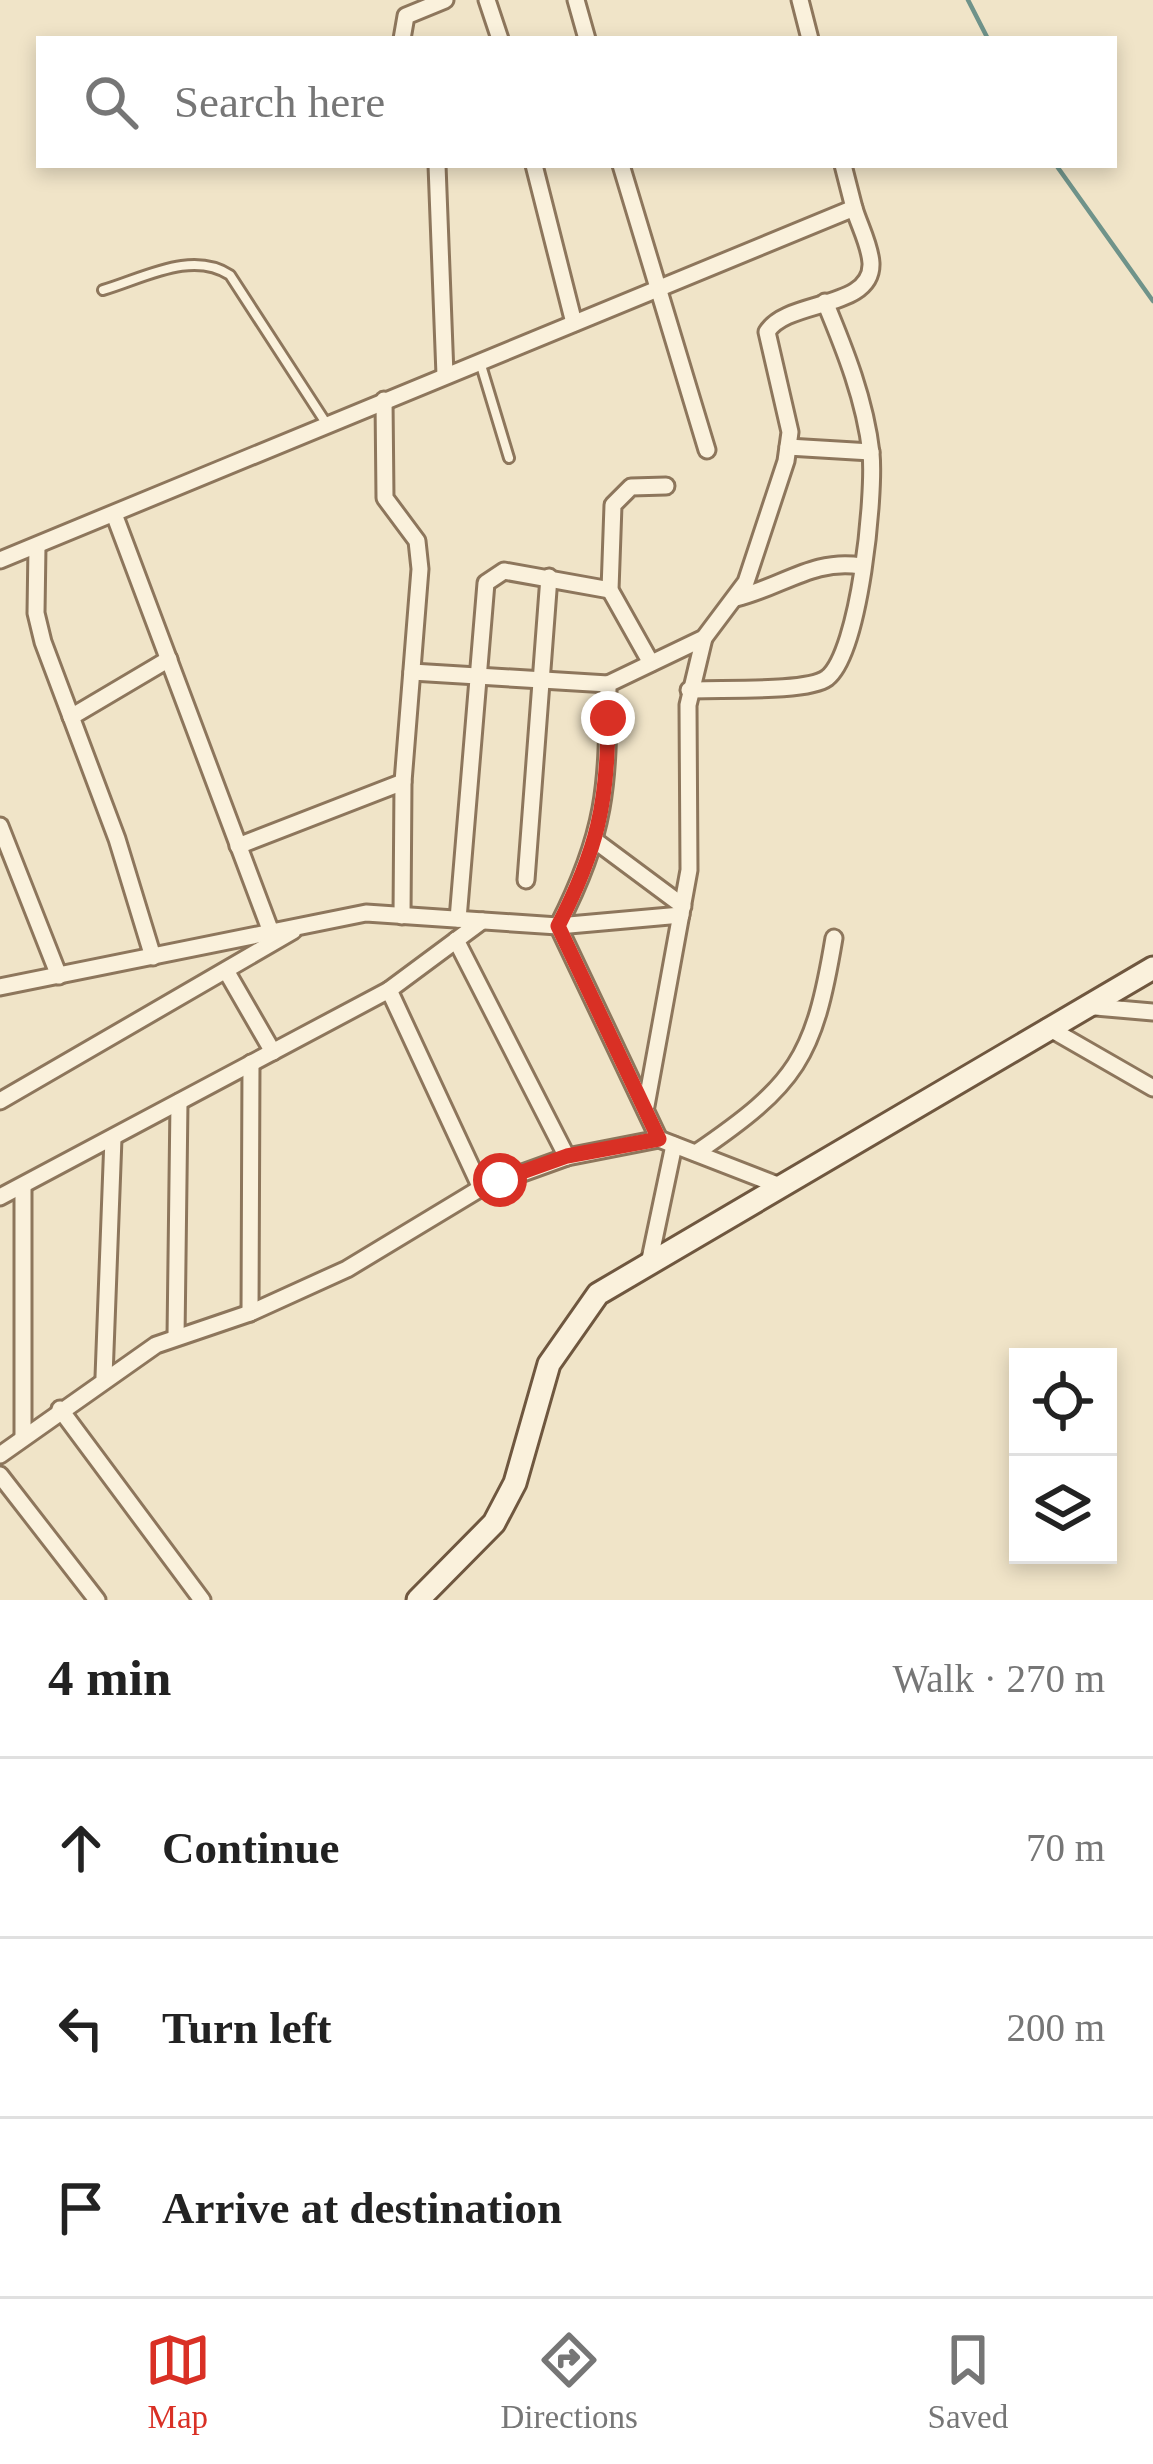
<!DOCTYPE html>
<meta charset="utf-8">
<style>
:root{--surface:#fff;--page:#f6f6f6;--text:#222;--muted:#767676;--line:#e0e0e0;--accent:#d93025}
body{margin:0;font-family:Georgia,serif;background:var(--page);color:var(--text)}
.controls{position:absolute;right:36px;bottom:36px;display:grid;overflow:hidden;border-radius:0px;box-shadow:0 6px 18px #0003}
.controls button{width:108px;height:108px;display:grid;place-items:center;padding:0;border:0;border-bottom:3px solid var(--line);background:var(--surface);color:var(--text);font:60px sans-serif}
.stop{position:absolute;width:36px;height:36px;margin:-27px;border:9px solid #d93025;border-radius:50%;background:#fff}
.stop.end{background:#d93025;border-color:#fff;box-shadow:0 3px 12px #0008}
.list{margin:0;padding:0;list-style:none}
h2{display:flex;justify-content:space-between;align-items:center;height:156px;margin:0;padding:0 48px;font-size:51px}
h2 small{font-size:39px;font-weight:400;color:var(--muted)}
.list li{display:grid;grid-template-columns:78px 1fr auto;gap:36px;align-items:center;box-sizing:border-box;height:180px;padding:0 48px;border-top:3px solid var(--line)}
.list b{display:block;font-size:45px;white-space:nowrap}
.list em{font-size:39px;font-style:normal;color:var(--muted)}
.icon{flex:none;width:66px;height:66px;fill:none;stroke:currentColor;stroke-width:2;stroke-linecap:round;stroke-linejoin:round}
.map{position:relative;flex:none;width:1153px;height:1600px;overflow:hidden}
.search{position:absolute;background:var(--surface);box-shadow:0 6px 18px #0003;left:36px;right:36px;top:36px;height:132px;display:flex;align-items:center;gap:30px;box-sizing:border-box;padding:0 42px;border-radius:0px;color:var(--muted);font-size:45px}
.sheet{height:696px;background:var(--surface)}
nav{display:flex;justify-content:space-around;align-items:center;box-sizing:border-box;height:168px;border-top:3px solid var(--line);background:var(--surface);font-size:33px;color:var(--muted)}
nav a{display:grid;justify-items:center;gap:6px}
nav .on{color:var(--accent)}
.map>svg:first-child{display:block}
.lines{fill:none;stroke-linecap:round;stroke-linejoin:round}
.stream{stroke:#6f938a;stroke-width:4.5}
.lane-casing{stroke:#8d765c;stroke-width:14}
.street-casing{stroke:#8d765c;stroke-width:21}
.secondary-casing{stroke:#6f573f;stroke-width:27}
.lane{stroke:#faf1dc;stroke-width:8}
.street{stroke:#faf1dc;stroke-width:15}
.secondary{stroke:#faf1dc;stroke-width:21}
.route{stroke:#d93025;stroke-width:15}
</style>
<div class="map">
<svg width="1153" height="1600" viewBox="0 0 1153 1600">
<rect width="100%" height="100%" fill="#f0e4c8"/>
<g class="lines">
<!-- stream -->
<g class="stream">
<path d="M968,0L988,39"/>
<path d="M1056,165L1153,301"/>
</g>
<defs>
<g id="lane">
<path d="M103,290C144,278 192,250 230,275L326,423"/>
<path d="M480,362L509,458"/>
</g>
<g id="street">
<path d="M487,0L500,39"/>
<path d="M576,0L587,39"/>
<path d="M800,0L810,39"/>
<path d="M402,39L406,16L445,0"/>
<path d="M437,165L445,375"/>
<path d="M534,165L574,323"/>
<path d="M621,165L707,450"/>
<path d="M843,165L854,208"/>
<path d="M384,400L385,498L417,541L420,569L403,782"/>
<path d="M788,447L871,452"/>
<path d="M114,514L271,932"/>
<path d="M37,546L36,613L43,642L117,839L153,957"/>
<path d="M0,560L854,208C859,225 870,245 871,263C873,310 787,299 767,332L790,432L786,461L746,582L704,638L608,684C608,787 606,832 558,926L366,913L0,987"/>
<path d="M736,598C782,587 814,558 861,566"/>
<path d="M651,663L610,590L613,505L631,487L666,486"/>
<path d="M412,672L608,684"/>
<path d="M689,690C718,688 807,693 827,678C860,652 875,494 871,453C865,400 845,350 825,302"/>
<path d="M71,717L169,659"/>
<path d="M0,826L59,976"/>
<path d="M597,842L683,906"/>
<path d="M238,846L403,782L402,916"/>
<path d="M526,880L549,577"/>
<path d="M458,919L486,583L504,571L610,590"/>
<path d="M456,940L567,1157"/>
<path d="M228,974L273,1052"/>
<path d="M389,990L482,921"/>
<path d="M1084,1006L1153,1012"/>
<path d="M1047,1027L1153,1088"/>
<path d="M0,1101L293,931"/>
<path d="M646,1106L689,870L688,705L704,638"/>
<path d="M659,1139L780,1186"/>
<path d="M696,1153C797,1084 814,1058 834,938"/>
<path d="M23,1186V1437"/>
<path d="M0,1197L389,990L481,1188"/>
<path d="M650,1259L674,1145"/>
<path d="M250,1313L251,1063"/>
<path d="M176,1337L179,1102"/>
<path d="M104,1377L113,1138"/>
<path d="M60,1409L202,1600"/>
<path d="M0,1455L156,1345L250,1313L347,1269L481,1188L567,1157L659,1139L558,926L681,915"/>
<path d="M0,1475L97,1600"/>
</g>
<path id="secondary" d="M418,1600L494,1523L515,1483L549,1364L598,1294L1153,968"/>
</defs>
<!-- lane casing -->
<use href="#lane" class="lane-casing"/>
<!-- street casing -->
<use href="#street" class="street-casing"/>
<!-- secondary casing -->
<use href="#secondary" class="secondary-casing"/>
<!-- lane -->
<use href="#lane" class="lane"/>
<!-- street -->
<use href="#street" class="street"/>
<!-- secondary -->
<use href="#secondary" class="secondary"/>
</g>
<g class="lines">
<!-- route -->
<path class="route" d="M500,1180L567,1156L659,1139L558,926C597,850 608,803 608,718"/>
</g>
</svg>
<div class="controls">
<button><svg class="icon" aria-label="locate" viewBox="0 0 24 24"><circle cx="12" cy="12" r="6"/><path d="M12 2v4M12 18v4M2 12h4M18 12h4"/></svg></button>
<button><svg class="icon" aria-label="layers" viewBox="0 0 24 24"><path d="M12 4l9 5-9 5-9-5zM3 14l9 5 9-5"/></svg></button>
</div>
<div class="stop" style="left:500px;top:1180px"></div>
<div class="stop end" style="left:608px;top:718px"></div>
<div class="search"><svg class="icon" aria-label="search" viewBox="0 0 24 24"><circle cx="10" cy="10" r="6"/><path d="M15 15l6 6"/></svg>Search here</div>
</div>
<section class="sheet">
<h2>4 min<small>Walk · 270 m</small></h2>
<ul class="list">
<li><svg class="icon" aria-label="ahead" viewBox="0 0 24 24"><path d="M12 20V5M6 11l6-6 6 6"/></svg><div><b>Continue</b></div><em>70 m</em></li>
<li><svg class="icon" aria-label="left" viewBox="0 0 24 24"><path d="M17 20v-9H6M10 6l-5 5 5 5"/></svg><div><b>Turn left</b></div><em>200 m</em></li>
<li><svg class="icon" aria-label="arrive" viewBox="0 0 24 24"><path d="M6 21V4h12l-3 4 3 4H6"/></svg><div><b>Arrive at destination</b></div></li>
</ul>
</section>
<nav>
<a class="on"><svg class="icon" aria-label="map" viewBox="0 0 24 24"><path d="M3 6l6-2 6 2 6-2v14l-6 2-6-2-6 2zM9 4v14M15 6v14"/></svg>Map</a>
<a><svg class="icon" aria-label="directions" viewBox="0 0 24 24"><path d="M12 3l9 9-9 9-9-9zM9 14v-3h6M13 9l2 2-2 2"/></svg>Directions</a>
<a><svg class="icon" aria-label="saved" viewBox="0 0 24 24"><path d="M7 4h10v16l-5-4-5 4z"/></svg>Saved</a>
</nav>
